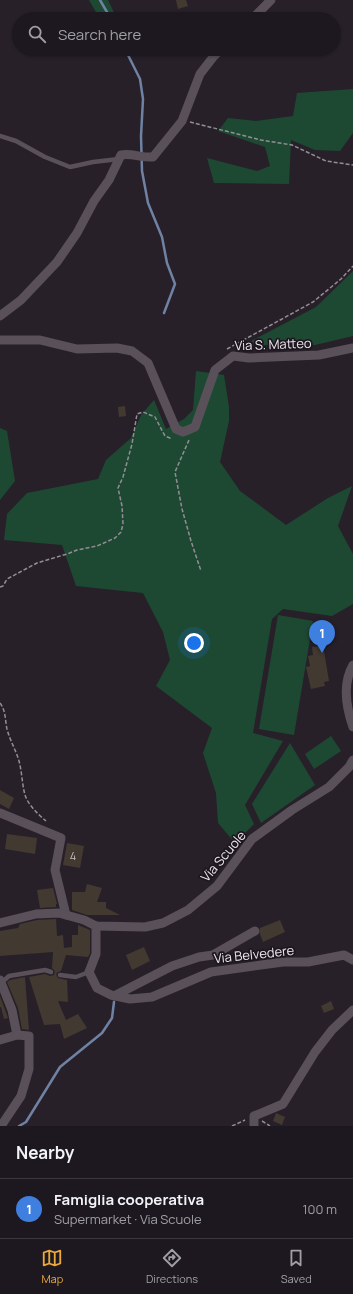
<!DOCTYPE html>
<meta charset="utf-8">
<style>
:root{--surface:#1d181f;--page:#2a252c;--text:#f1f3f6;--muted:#a0a0a4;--line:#3b373d;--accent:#eba93a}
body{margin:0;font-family:Manrope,sans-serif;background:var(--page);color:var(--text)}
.you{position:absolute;left:194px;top:643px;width:14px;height:14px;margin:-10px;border:3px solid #fff;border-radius:50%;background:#1a73e8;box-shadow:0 0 0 6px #1a73e833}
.badge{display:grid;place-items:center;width:26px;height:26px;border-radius:50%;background:var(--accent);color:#fff;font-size:13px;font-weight:700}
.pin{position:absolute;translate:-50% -33px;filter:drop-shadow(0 1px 2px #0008)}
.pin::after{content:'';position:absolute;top:21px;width:14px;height:12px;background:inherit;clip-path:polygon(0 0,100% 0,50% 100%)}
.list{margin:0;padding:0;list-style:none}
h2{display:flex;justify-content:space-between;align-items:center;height:52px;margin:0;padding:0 16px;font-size:17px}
h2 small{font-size:13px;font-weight:400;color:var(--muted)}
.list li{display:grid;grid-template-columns:26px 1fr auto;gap:12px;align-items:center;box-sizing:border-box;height:60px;padding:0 16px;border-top:1px solid var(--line)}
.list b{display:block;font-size:15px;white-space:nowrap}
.list p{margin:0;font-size:13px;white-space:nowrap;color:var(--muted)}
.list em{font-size:13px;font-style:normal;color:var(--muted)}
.icon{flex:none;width:22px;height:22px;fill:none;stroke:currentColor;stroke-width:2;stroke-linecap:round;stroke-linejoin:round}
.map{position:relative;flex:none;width:353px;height:1126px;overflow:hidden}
.search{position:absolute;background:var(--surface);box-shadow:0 1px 3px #0004;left:12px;right:12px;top:12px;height:44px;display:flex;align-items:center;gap:10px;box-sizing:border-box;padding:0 14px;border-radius:22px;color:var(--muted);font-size:15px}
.sheet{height:112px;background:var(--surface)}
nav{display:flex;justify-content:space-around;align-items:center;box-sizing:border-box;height:56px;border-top:1px solid var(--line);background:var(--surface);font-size:11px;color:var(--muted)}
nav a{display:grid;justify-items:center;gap:2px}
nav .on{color:var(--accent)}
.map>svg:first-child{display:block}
.green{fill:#1d4933}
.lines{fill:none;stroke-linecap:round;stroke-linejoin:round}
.stream{stroke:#6f82a3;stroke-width:2.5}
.building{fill:#423930}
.path{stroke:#938d95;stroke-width:1.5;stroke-dasharray:4 2;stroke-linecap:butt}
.service{stroke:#59505a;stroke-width:4.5}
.minor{stroke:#59505a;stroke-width:9}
.labels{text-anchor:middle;stroke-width:3.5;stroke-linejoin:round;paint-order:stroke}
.number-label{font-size:11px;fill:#c2bcbe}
.street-label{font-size:13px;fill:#ece7ed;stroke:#1e161f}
</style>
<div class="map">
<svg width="353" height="1126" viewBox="0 0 353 1126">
<rect width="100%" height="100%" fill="#272029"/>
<!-- green -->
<g class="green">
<path d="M89,0H108L117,19H100Z"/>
<path d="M353,89V133L340,151L315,150L291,140L289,184L214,183L207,158L257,171L270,166L265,147L218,131L228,118L256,121L293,116L297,93Z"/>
<path d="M353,271V336L315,345H256L251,341L316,307Z"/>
<path d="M196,371L224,375L229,407V421L220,462L240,491L286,525L328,498L352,486L338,526L353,554V604L332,616L283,609L272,619L253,733L283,741L245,805L254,824L235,843L218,823L216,793L203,753L212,728L156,686L170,660L163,632L143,593L76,586L62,545L4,540L7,514L27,493L98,479L106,460L131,438L141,415L154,400L166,429L184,419L193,410Z"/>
<path d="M0,428L7,431L15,481L0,500Z"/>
<path d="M278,615L313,621L294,735L259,729Z"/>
<path d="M331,736L341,751L314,769L305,754Z"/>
<path d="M290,743L315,785L261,823L252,804Z"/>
</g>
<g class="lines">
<!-- stream -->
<g class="stream">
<path d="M100,0L111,19"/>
<path d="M125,49L140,79L143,99L141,136L142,171L148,203L162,237L167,263L175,284L164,313"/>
<path d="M19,1126L26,1122L60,1067L102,1033L112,1018L114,1002"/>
</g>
</g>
<!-- building -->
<g class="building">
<path d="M176,0H186L188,6L178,9Z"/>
<path d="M125,406L126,416L119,417L118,407Z"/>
<path d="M323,645L329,681L324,682L325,686L311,689L306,667L310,666L308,656L313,655L312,647Z"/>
<path d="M0,790L14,798L9,809L0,804Z"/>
<path d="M7,834L37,838L35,854L5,849Z"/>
<path d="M67,843L84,846L80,868L63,865Z"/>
<path d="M87,884L102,888L97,902H106V908L120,915H87L72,910V892H85Z"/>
<path d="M53,888L57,904H56V907L40,908L37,890Z"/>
<path d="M56,919L57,936L63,935L64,948L72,947V935H78V925L90,930V953L88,957L66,955L61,971L58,972L56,974L58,978L67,980L68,1002L58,1001L66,1020L78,1014L87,1028L64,1039L60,1024L44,1025L29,977L45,974L50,976L54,975L55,971L52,968L53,952L0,956V931L18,928L20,924L37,920Z"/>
<path d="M280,920L285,932L263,942L260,934V928Z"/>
<path d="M144,947L150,961L132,970L126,955Z"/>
<path d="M25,977L29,1030L22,1029L18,1008L7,982L10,980Z"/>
<path d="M0,996L8,1018L4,1019L1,1007H0Z"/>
<path d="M331,1001L334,1009L324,1013L321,1006Z"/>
<path d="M276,1113L285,1117L282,1125L273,1121Z"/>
</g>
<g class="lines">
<!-- path -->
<g class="path">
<path d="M190,122L261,140L292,145L326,161L353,165"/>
<path d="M227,349L313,302L341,279L353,266"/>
<path d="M189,440L175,472L182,509L191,541L201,571"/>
<path d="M0,587L3,586L7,579L37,563L67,554L77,550L97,546L115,538L121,532L123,524L122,506L118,488L123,477L132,444L137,414L143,412L155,417L165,436L170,438L171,437"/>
<path d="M0,703C6,711 5,720 7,729C10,741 16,750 19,761C22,772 22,784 25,795C28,805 39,815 46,821"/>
<path d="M262,1121L270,1126"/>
<path d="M232,1126L245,1120"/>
</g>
<!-- service -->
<g class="service">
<path d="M0,136L16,141L45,157L70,167L93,162L119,159"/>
<path d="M60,975L76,977L89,972"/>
<path d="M1,983L9,976L45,970L51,972"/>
</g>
<!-- minor -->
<g class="minor">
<path d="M252,19L271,0"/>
<path d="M0,316L21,300L57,262L77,233L94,201L109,180L121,155C132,153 142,158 153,157L182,121L200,74L214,56L221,49"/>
<path d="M0,340H40L77,349L117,348L132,351L148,363L176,429L183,432L195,427L215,370L233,356L249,358L319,355L353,348"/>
<path d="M353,665C342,684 346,707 353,727"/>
<path d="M0,813L61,838L55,870L66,915"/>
<path d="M0,923L36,914L59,913L84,920L96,926L145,927L163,923L188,910L217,886L252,839L292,810L329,787L349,767L353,760"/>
<path d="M96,926V954L89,972L97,988L111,995L130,999L152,997L211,972L283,962H308L344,955L353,960"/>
<path d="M0,980L12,1010L17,1035L0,1040"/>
<path d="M114,996L172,966L199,957L213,955L255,931"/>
<path d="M1,1126L21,1096L29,1069V1036L17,1035"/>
<path d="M254,1126V1116L283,1104L315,1052L332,1030L353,1010"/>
</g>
</g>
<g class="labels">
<!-- number labels -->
<g class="number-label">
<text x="73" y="860">4</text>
</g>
<!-- street labels -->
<g class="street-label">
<text transform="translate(273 344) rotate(-2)" y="5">Via S. Matteo</text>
<text transform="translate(223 856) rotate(-50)" y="5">Via Scuole</text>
<text transform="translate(254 954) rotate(-6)" y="5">Via Belvedere</text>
</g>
</g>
</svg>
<div class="you"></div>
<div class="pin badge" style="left:322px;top:653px;background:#3f7fe0">1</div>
<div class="search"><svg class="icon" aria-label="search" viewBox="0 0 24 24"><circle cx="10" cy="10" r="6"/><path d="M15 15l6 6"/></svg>Search here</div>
</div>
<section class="sheet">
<h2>Nearby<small></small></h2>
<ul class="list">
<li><span class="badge" style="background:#3f7fe0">1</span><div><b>Famiglia cooperativa</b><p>Supermarket · Via Scuole</p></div><em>100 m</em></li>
</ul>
</section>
<nav>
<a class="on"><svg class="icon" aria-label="map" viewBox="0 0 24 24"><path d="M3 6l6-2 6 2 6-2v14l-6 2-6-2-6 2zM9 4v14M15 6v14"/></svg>Map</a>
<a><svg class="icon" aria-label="directions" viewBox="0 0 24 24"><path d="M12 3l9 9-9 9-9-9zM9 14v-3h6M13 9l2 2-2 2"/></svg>Directions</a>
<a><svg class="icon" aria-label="saved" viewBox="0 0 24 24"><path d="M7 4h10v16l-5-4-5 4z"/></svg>Saved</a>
</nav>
